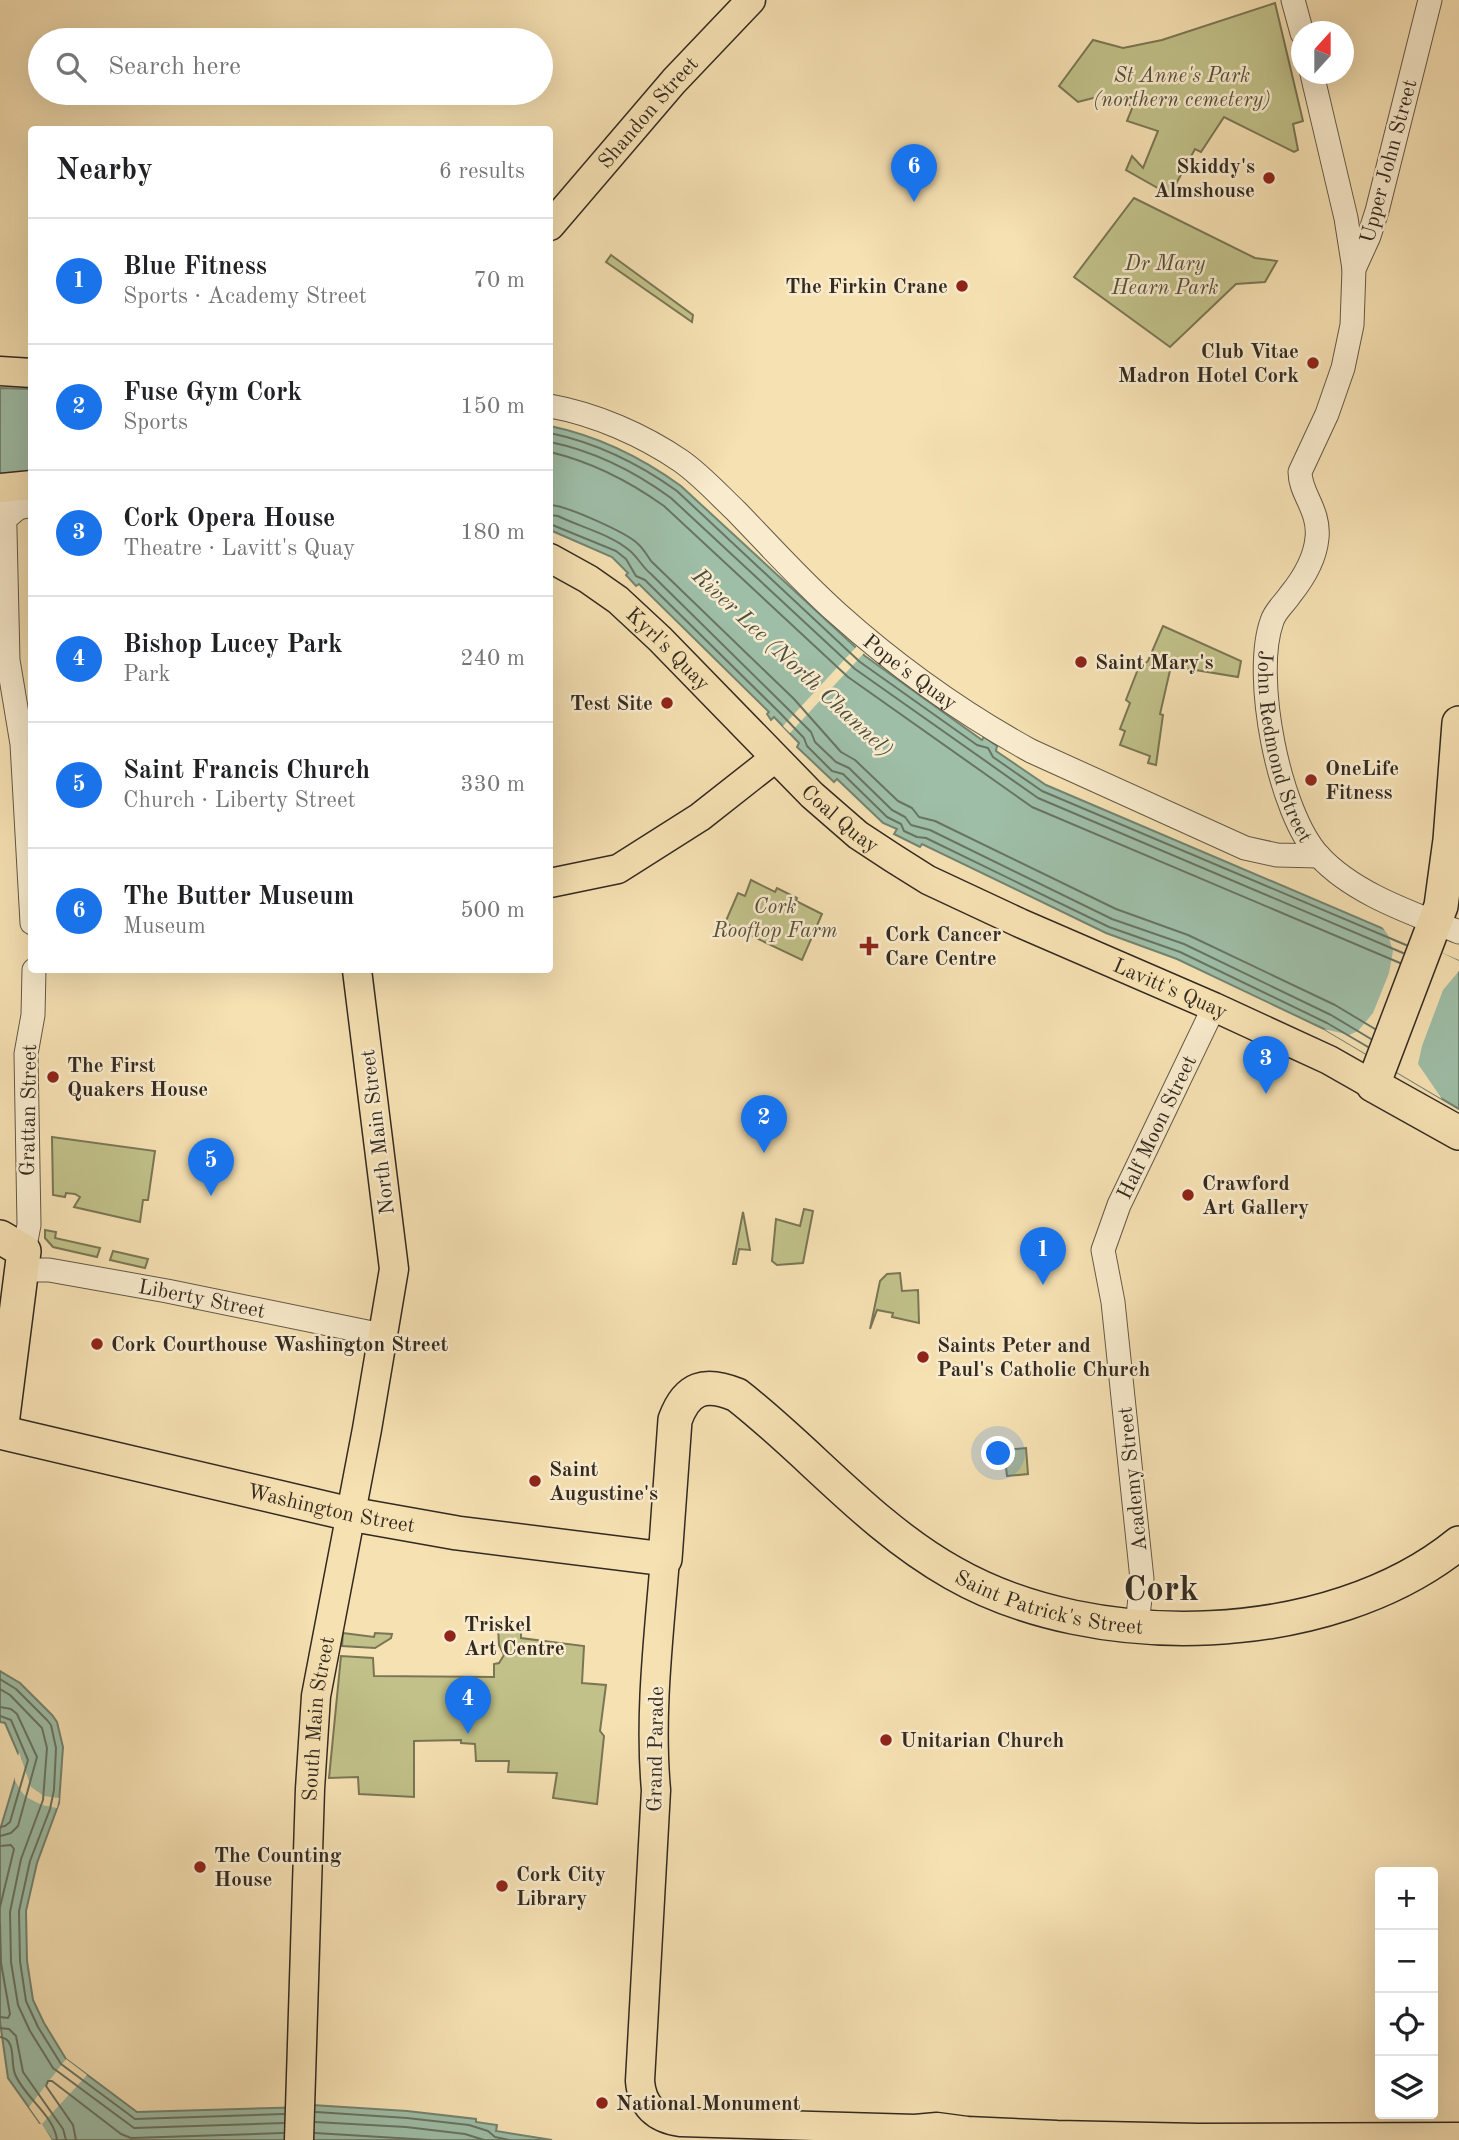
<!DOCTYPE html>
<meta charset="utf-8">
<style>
:root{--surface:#fff;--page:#f6f6f6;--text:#202124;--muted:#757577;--line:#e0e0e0;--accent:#1a73e8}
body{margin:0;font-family:"Old Standard TT",serif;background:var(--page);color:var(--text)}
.controls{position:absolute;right:21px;bottom:21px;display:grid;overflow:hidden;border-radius:7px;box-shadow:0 7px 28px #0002}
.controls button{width:63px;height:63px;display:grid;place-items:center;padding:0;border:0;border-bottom:2px solid var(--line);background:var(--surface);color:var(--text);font:35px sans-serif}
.compass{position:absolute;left:1291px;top:21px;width:63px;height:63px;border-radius:50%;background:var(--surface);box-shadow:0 7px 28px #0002;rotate:21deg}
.you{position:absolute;left:999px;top:1454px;width:24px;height:24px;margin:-18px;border:5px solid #fff;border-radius:50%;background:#1a73e8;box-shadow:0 0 0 10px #1a73e833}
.badge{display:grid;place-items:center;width:46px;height:46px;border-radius:50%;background:var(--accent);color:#fff;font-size:23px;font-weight:700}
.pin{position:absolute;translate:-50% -58px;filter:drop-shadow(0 2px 4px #0008)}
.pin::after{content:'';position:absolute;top:37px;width:24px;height:21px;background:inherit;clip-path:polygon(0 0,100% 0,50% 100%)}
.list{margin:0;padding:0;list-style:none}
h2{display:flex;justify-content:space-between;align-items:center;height:91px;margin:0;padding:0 28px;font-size:30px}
h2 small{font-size:23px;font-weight:400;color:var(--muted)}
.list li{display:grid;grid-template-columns:46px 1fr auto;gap:21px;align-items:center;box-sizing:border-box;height:126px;padding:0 28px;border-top:2px solid var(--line)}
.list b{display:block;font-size:26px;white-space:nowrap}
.list p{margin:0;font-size:23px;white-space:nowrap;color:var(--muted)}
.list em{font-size:23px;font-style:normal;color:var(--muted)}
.icon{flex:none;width:38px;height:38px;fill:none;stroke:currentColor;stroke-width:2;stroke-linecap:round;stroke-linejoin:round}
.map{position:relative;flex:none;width:1459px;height:2140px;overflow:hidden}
.search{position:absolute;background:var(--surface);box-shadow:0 7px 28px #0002;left:28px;top:28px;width:525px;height:77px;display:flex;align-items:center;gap:18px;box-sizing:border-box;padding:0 24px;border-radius:38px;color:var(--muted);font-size:26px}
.panel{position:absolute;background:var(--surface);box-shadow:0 7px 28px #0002;left:28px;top:126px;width:525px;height:847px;border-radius:7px}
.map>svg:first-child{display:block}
.green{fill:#c1c189;stroke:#7a7655;stroke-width:2}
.water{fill:#9ebea7;stroke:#738371;stroke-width:2}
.pier{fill:#f6e1b3}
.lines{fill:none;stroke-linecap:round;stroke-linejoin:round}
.shore{stroke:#687464;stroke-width:2}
.minor-casing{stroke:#645846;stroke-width:25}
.major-casing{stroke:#332a21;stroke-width:31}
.highway-casing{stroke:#332a21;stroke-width:36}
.minor{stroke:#f9ecce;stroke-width:23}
.major{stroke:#f6e1b3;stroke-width:28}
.highway{stroke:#f6e1b3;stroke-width:33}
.poi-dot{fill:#8f2418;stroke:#f9ecce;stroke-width:2.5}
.labels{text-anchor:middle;stroke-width:5;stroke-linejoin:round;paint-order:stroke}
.park-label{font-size:21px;font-style:italic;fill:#56503b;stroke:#f9ecce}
.street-label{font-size:21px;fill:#332a21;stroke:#f9ecce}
.poi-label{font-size:21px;font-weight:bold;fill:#332a21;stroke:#f9ecce;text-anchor:start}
.water-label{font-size:23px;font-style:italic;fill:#4e4f42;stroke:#f9ecce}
.town-label{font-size:35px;font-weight:bold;fill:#332a21;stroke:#f9ecce}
</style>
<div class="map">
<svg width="1459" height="2140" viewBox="0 0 1459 2140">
<rect width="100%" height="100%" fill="#f6e1b3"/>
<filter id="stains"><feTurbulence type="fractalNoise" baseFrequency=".00286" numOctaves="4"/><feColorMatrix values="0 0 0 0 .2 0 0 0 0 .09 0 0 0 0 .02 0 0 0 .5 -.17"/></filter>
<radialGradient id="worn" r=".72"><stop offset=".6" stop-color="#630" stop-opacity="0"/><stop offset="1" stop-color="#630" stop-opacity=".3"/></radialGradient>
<!-- green -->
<g class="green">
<path d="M1275,3L1303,121L1293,124L1298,150L1294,152L1224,117L1201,152L1195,149L1170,195L1126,170L1132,156L1143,168L1158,131L1127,121L1133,106L1101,96L1078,102L1059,86L1093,40L1123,48L1162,40Z"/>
<path d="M1134,198L1255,258L1277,261L1265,282L1236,284L1170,347L1074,277Z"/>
<path d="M611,255L693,315L692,322L606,262Z"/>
<path d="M1163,626L1241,661L1238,677L1171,666L1160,714L1163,715L1156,765L1148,763L1150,756L1120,745L1125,731L1120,729L1130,703L1126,700L1138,669L1148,661Z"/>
<path d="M751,880L775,892L777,888L797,898L796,901L822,914L802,960L725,923L738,893L745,896Z"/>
<path d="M52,1137L155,1151L148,1200H143L140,1222L74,1207L80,1197L75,1194L66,1193L65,1197L53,1195Z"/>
<path d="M804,1209L813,1211L803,1263L777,1265L772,1261L776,1219L800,1226Z"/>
<path d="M743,1212L750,1250L739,1249L736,1264H733Z"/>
<path d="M45,1230L56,1232L55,1238L100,1248L97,1257L53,1247L45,1238Z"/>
<path d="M113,1251L148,1259L145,1268L110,1260Z"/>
<path d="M900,1273L902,1291L918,1290L919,1323L892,1317L893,1313L877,1310L870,1329L880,1281L887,1274Z"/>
<path d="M1026,1448L1028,1474L1007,1476L1004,1450Z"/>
<path d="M498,1626L521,1627V1638L584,1646L582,1683L606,1685L600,1731L604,1736L597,1804L553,1798L557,1773L508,1772L509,1761H476L475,1744L461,1743V1740L414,1741V1797L359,1794L358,1777L329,1778L341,1656L373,1658L374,1676L494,1677V1664L499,1663L504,1655L499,1645Z"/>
<path d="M343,1633L374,1637L375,1633L392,1634L391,1638L375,1648L342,1646Z"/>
</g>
<!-- water -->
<g class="water">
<path d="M0,388L31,389V474H0Z"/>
<path d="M550,426C598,436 641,457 681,486L865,656L982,740L984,737L997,746L996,751L1046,785L1459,961V1109L1324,1029L1177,959L1106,933L922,844L920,847L894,834L897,829L883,823L837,779L834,782L797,747L799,743L774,717L771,720L767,714L769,712L639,584L636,586L626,575L628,573L612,557L550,530Z"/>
<path d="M0,1671L20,1683L52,1715L57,1722L63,1747L59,1803L37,1863L26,1911L27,1961L33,2000L44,2023L66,2059L137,2112L308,2107L312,2105L407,2111L476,2119V2122L497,2125L496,2131L552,2140H52L8,2078L0,2022V1830L21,1760L5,1723L0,1722Z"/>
</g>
<!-- pier -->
<g class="pier">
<path d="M858,645L865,652L790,733L783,726Z"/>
<path d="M1366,916L1459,961V971L1443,990L1422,1046L1418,1064L1442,1099L1324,1029L1349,1035L1358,1031L1373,1013L1389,973L1393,951L1388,935L1380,924Z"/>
<path d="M19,1752L31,1787L44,1796L59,1798L57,1808L42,1805L26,1797L21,1791L15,1781L14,1772Z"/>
<path d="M66,2059L87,2075L42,2124L52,2140H47L37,2124H41L29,2107Z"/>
</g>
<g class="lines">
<!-- shore -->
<g class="shore">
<path d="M550,433C597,443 638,463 677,491L860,662L977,745L988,748L993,757L1042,791L1406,945"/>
<path d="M550,442C594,451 634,471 671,498L855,669L1038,798L1403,953"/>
<path d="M550,452C592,462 629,481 664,506L848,677L1032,807L1400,963"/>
<path d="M550,505C565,505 625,532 637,543C643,548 647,555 651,561L794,699L841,752L855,760L898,801L912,808L919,817L935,821L1116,909L1188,935L1335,1005L1375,1029"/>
<path d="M550,515L558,516C580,527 610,534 629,550C638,557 642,567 651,574L786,707L811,732L815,742L836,762L849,768L892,810L905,817L911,825L930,830L1112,919L1184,944L1331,1015L1371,1039"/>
<path d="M550,524L616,551L626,559L636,576L645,580L780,713L804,738L807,746L832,771L843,774L887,817L901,824L904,831L917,837L926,838L1109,927L1180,952L1327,1023L1368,1047"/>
<path d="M0,1679L16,1689L47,1720L51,1725L56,1748L54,1790L50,1809L30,1861L19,1911L20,1961L26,2001L38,2027L61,2064L135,2119L284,2114"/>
<path d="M0,1689L10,1695L42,1728L47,1748L43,1800L21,1859L10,1912L11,1962L18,2005L30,2031L53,2068L134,2128L284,2123"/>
<path d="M0,1707L11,1709L17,1714L37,1757L18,1826L11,1833L0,1836"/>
<path d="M0,1716L11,1720L28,1760L10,1822L5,1826L0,1827"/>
<path d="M0,1846L11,1845L14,1849L0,1907"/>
<path d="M0,1924L1,1963L10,2014L8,2018L0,2017"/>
<path d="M0,2028L9,2029L16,2036L23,2072L63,2129L66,2140"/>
<path d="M0,2037C17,2039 10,2062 15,2074C24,2097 54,2115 57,2140"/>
<path d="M316,2112L407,2118L469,2125L488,2131L495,2137L509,2140"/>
<path d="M315,2122L406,2127L465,2134L484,2140"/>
<path d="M315,2133L430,2140"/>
<path d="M76,2140L73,2125L46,2086L48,2081H52L121,2134L131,2138L283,2133"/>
</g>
<defs>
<g id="minor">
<path d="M1293,0L1302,33"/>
<path id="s1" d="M1430,0L1377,211L1369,236L1354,269L1352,325L1343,368L1327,414L1300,472C1300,494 1320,510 1317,538C1315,559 1303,579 1290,595C1284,604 1275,611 1272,621C1252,676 1279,813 1319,856C1354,894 1412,913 1459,932"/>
<path d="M1312,74L1346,218L1354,269"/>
<path id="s2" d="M550,406C595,414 643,435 681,461C701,475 718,494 736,511C769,545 801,581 837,613C895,665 962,713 1031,751L1245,848L1277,855L1319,856"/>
<path d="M4,488L8,660L22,744L32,923"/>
<path d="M5,519L18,508L32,505"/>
<path d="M24,1251L29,1225L26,1054L33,1015L34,970"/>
<path id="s3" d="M23,1273L32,1270H49L167,1291L382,1335"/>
<path id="s4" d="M1137,1626L1142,1579L1113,1302L1103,1250L1119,1205L1214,1007"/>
</g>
<g id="major">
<path id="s5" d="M550,226L674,81L751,0"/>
<path d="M0,371L32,373"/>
<path d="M0,488L32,485"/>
<path id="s6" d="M550,558L588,579L618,600L660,639L812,795L858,835L893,858L928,880L1020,923L1214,1007L1329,1060L1373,1085"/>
<path d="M550,883L618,869L700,817L775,758"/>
<path d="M665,1559C659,1635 649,1714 656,1790L640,2081C642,2106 656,2119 681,2122L915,2129L937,2127L967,2131L1057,2135L1198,2138L1459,2137"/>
<path id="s7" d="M299,2140L310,1789L316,1696L367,1429L394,1269L357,970"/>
</g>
<g id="highway">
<path d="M1459,723L1450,840L1441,906L1373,1085L1459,1133"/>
<path d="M0,1237L24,1251L1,1432"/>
<path id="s8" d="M0,1432L350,1514L457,1533L665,1559L675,1420C687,1387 705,1382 737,1395C810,1452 871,1527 953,1573C1095,1654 1330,1648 1459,1543"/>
</g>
</defs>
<!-- minor casing -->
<use href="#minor" class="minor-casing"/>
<!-- major casing -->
<use href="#major" class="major-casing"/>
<!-- highway casing -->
<use href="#highway" class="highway-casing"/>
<!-- minor -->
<use href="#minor" class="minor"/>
<!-- major -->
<use href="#major" class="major"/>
<!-- highway -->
<use href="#highway" class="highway"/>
</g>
<!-- markers -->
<g class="poi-dot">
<circle cx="1269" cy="178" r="7"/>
<circle cx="962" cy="286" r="7"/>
<circle cx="1313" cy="363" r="7"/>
<circle cx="1081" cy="662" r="7"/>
<circle cx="667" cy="703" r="7"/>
<circle cx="1311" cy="780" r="7"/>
<path d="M865.5 935.5h7v7h7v7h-7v7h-7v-7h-7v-7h7z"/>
<circle cx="53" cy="1077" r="7"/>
<circle cx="1188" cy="1195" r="7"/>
<circle cx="97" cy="1344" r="7"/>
<circle cx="923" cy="1357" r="7"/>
<circle cx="535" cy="1481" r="7"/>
<circle cx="450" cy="1636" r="7"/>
<circle cx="886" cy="1740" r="7"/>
<circle cx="200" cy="1867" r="7"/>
<circle cx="502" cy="1886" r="7"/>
<circle cx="602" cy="2103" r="7"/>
</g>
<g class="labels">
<!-- park labels -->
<g class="park-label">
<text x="1182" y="82">St Anne's Park<tspan x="1182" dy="24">(northern cemetery)</tspan></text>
<text x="1165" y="270">Dr Mary<tspan x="1165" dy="24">Hearn Park</tspan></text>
<text x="775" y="913">Cork<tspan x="775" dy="24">Rooftop Farm</tspan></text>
</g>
<!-- street labels -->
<g class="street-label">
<text dy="7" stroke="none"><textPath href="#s5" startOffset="150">Shandon Street</textPath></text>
<text transform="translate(1388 161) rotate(-75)" y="7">Upper John Street</text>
<text dy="7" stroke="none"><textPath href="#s6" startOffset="150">Kyrl's Quay</textPath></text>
<text dy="7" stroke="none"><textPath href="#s2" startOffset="455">Pope's Quay</textPath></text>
<text dy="7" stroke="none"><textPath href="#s1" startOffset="786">John Redmond Street</textPath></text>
<text dy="7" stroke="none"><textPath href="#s6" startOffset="392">Coal Quay</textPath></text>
<text dy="7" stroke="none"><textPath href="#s6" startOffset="765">Lavitt's Quay</textPath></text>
<text transform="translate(28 1110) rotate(-89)" y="7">Grattan Street</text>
<text dy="7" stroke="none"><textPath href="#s4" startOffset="513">Half Moon Street</textPath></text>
<text transform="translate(377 1132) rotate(-97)" y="7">North Main Street</text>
<text dy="7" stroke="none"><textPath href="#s3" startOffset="182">Liberty Street</textPath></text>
<text transform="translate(1132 1479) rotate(-96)" y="7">Academy Street</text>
<text dy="7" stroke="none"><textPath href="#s8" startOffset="340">Washington Street</textPath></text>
<text dy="7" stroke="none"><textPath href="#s8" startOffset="1278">Saint Patrick's Street</textPath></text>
<text dy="7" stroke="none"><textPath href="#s7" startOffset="422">South Main Street</textPath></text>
<text transform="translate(655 1749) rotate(-89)" y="7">Grand Parade</text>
</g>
<!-- poi labels -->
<g class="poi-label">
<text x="1255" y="173" text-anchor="end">Skiddy's<tspan x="1255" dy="24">Almshouse</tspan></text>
<text x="948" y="293" text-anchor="end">The Firkin Crane</text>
<text x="1299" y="358" text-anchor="end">Club Vitae<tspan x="1299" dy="24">Madron Hotel Cork</tspan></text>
<text x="1095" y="669">Saint Mary's</text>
<text x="653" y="710" text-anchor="end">Test Site</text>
<text x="1325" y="775">OneLife<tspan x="1325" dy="24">Fitness</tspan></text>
<text x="885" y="941">Cork Cancer<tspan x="885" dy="24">Care Centre</tspan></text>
<text x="67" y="1072">The First<tspan x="67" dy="24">Quakers House</tspan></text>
<text x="1202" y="1190">Crawford<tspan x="1202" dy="24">Art Gallery</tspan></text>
<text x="111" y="1351">Cork Courthouse Washington Street</text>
<text x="937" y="1352">Saints Peter and<tspan x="937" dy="24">Paul's Catholic Church</tspan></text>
<text x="549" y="1476">Saint<tspan x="549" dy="24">Augustine's</tspan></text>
<text x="464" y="1631">Triskel<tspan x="464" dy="24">Art Centre</tspan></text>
<text x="900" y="1747">Unitarian Church</text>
<text x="214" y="1862">The Counting<tspan x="214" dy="24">House</tspan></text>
<text x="516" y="1881">Cork City<tspan x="516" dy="24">Library</tspan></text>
<text x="616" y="2110">National Monument</text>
</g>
<!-- water labels -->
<g class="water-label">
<text transform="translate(793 662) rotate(43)" y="8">River Lee (North Channel)</text>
</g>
<!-- town labels -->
<g class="town-label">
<text x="1161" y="1600">Cork</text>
</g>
</g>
<rect width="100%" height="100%" filter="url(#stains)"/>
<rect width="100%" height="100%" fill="url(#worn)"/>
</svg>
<div class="controls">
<button>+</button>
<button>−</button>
<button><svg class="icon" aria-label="locate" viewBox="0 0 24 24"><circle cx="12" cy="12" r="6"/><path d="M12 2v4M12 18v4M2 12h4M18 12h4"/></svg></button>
<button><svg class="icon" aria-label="layers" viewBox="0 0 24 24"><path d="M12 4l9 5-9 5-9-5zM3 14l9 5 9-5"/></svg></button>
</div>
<svg class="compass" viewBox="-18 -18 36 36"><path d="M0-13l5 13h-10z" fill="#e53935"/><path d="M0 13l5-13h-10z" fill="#757577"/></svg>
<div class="you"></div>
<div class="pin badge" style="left:1043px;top:1285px">1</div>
<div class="pin badge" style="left:764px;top:1153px">2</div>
<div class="pin badge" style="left:1266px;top:1094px">3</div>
<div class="pin badge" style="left:468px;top:1734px">4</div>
<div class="pin badge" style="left:211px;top:1196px">5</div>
<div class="pin badge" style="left:914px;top:202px">6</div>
<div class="search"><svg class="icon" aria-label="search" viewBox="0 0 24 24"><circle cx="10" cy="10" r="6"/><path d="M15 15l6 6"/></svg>Search here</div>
<section class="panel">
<h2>Nearby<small>6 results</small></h2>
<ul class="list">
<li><span class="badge">1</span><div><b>Blue Fitness</b><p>Sports · Academy Street</p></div><em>70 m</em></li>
<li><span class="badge">2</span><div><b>Fuse Gym Cork</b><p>Sports</p></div><em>150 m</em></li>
<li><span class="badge">3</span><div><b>Cork Opera House</b><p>Theatre · Lavitt's Quay</p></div><em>180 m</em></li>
<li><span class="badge">4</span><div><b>Bishop Lucey Park</b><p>Park</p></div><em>240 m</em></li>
<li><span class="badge">5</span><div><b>Saint Francis Church</b><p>Church · Liberty Street</p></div><em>330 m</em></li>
<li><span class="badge">6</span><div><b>The Butter Museum</b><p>Museum</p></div><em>500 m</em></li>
</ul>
</section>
</div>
